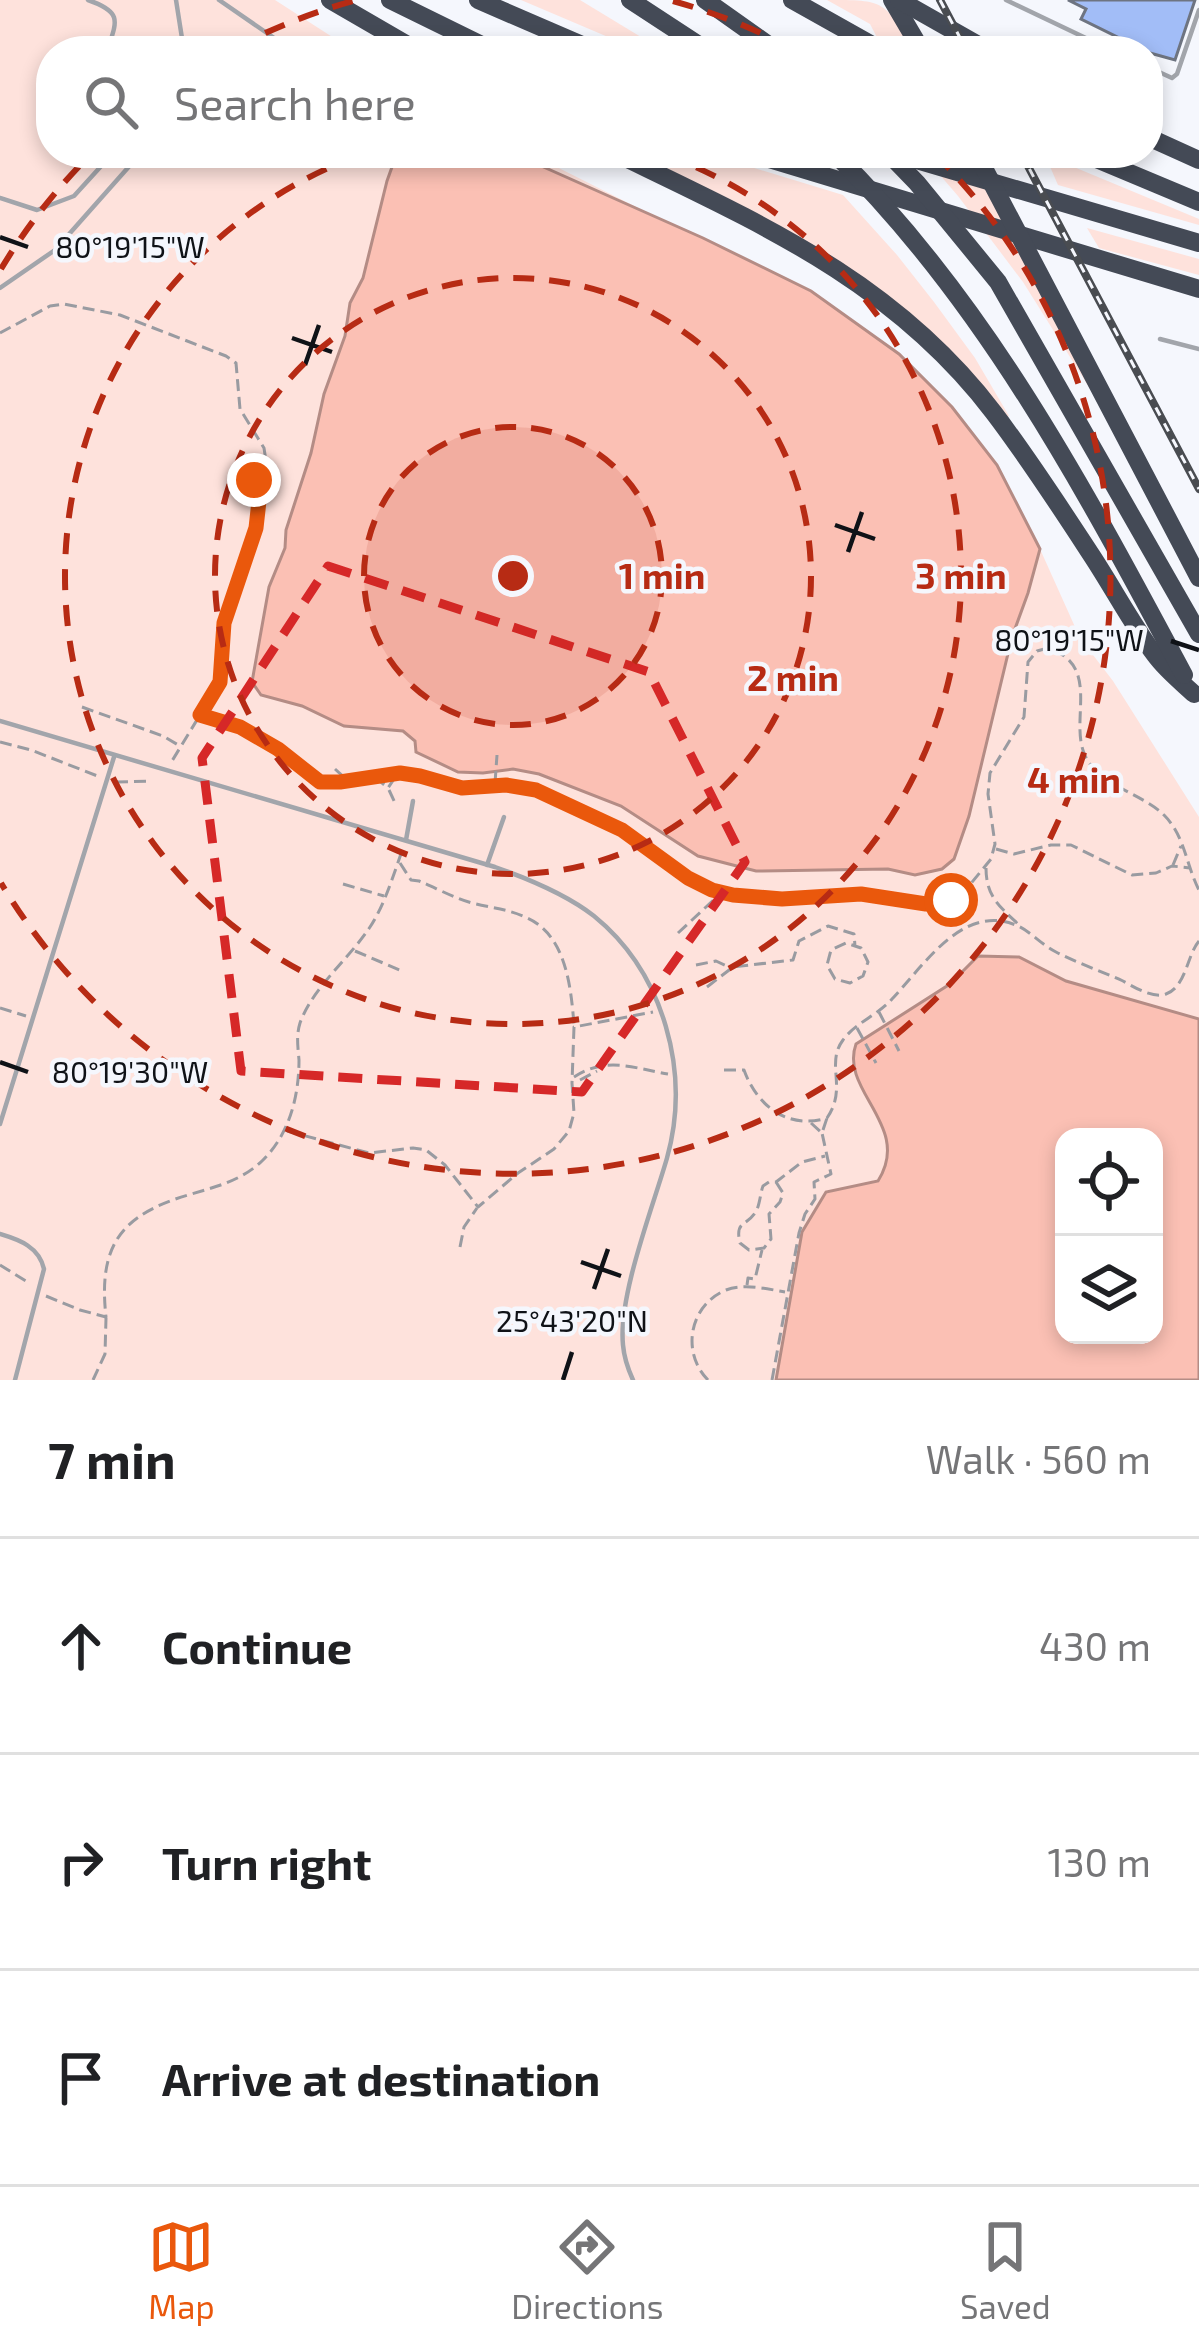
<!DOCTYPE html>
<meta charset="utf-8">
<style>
:root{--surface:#fff;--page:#f6f6f6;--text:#202124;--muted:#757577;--line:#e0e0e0;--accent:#ea580c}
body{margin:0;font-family:"Exo 2",sans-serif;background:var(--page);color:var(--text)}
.controls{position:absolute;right:36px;bottom:36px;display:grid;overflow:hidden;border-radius:24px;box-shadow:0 6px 18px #0003}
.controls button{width:108px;height:108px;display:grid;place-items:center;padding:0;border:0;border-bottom:3px solid var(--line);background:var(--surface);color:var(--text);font:60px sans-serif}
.stop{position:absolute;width:36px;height:36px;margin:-27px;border:9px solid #ea580c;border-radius:50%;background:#fff}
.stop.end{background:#ea580c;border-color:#fff;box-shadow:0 3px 12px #0008}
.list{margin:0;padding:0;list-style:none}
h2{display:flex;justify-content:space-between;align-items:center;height:156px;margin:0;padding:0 48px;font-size:51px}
h2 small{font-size:39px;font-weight:400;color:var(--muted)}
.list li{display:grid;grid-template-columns:78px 1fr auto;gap:36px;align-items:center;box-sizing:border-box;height:216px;padding:0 48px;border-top:3px solid var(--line)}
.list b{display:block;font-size:45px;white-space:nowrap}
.list em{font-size:39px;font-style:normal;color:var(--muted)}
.icon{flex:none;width:66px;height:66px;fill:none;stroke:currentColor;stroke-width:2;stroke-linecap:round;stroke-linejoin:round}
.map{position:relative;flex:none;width:1199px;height:1380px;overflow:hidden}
.search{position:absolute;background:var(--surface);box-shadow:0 6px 18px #0003;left:36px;right:36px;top:36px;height:132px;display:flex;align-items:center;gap:30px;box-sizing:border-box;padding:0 42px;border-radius:48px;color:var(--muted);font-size:45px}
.sheet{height:804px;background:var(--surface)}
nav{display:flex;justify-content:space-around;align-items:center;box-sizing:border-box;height:168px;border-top:3px solid var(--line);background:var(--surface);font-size:33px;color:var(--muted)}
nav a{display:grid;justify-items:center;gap:6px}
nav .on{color:var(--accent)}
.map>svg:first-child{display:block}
.green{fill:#fee2dc;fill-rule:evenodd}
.water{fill:#fbc0b4;stroke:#b48c85;stroke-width:3;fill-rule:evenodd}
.building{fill:#a2bdf7;stroke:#6e7481;stroke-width:3}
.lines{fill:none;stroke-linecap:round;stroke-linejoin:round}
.path{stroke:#999ba1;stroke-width:3;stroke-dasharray:12 6;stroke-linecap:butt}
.service{stroke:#a2a5ab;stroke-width:4.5}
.motorway{stroke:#444a56;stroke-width:18}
.rail-casing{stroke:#494c51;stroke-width:8}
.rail{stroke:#f5f7fd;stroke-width:3;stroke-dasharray:9;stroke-linecap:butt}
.route{stroke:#ea580c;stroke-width:15}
.marked{fill:none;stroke:#d62828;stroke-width:9;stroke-dasharray:24 15;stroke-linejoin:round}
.ticks{fill:none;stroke:#0f1217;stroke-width:4.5}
.ring{fill:none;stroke:#b72b14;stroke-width:6;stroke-dasharray:21 15}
.ticks-label{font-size:30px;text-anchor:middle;fill:#0f1217;stroke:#f5f7fd;stroke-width:9;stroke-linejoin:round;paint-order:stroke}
.centre{fill:#b72b14;stroke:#f5f7fd;stroke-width:6}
.ring-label{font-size:36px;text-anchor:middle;font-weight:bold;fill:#b72b14;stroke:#f5f7fd;stroke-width:9;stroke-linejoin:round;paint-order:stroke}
</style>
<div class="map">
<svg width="1199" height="1380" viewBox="0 0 1199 1380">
<rect width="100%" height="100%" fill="#f5f7fd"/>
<!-- green -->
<g class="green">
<path d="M0,0H275L354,51H51V153H529L827,303L1040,549L1080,638L1113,681L1199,817V1380H0ZM1064,1137H1154V1335H1064Z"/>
<path d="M521,0H580L664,51H641Z"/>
<path d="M827,0C885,0 885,0 913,51H884L870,24Z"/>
<path d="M637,153H705L843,195L897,255L934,302L975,358L1009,416L1006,418L843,264L791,232Z"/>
<path d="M921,153H968L1102,408L1023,282L958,196Z"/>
<path d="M1045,155L1199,219V225L1058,185Z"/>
<path d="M1087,228L1199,259V275L1099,248Z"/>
</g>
<!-- water -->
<g class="water">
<path d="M397,153H512L703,238L811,291L899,354L952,407L997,465L1040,549L1028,593L1012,637L969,816L954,859L942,869L915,875L888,869L756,871L698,856L621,806L539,774L513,769L483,773L458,772L416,752L415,741L403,731L344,726L302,706L261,695L252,682L269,587L285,548L286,530L311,453L324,394L345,336L350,303L363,278L387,181Z"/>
<path d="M978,956L1019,957L1066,981L1199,1019V1380H776L802,1232L826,1192L878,1181C913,1126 839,1091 856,1044L950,984ZM1064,1137H1154V1335H1064Z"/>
</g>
<!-- building -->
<path class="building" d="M1068,0H1195L1175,60L1150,53L1081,19L1086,9Z"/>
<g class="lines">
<!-- path -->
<g class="path">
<path d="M0,333L50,306L64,304L120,315L226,356L236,363L240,409L264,448L267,468L259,493L256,528L224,623L220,682L172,761"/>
<path d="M82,707L163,736L180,746"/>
<path d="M200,715C227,723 250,731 274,747C291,758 305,776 324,782L406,774L458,788L522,787L547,794L604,820L643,844L683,875L721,892L774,899L867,894L921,903L941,902L964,892L991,859L995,844L988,794L990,773L1024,717L1028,662L1037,651L1048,648C1101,665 1070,718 1084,753C1096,785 1142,793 1164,815C1185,836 1186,865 1199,890"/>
<path d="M0,742L31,750L100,777"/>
<path d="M335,769L346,779"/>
<path d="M375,777L388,788L396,776"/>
<path d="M116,782L152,781"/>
<path d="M495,783L497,755"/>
<path d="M389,790L396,805"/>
<path d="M996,849L1014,854L1051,845H1071L1132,875L1156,873L1172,866L1190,868"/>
<path d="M400,863L411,880L419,881C436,888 454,898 472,903C491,908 509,909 527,918C566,935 571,987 574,1025"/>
<path d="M1173,865L1181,846"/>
<path d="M986,868C986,896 999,906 1018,924"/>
<path d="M343,884L384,896"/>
<path d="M678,933L720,894"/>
<path d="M355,951L402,971"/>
<path d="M696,965L716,961L729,967"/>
<path d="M707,987L733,967L793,960L799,941L828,926L854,934L855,946L861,948L868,962L863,976L850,983L835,979L827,965L831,950L846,943L855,946"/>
<path d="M0,1008L26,1016"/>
<path d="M879,1012L899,1051"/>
<path d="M857,1028L876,1063"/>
<path d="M724,1070H744C757,1106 788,1130 827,1118C848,1088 825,1064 843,1040C855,1023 878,1015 892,999C923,967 963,901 1018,926C1031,932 1042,945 1056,952C1077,963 1101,971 1123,981C1134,987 1153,999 1166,994C1186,987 1187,955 1199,941"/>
<path d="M574,1077C606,1056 633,1068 668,1074"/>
<path d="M580,1080L597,1071"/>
<path d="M811,1123L822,1133L827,1118"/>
<path d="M287,1131L369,1153L413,1148L426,1150L445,1165L478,1207L518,1173L554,1149L569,1131L574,1113L572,1083L574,1027L653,1012"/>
<path d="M776,1182L783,1193L780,1202L769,1214L771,1239L764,1248L749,1250L740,1243C735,1221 745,1227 755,1213C760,1206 760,1194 763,1186L769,1182H776L802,1162L825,1156"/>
<path d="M460,1247L464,1227L477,1208"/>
<path d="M0,1265L29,1283"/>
<path d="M747,1285L748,1278L755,1279L762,1250"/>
<path d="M46,1296L80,1310L106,1317C98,1245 121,1215 188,1195C215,1187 241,1181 262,1161C289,1135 299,1097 299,1060C298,1047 296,1036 300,1023C313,987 349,959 370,927C385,904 393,876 402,851"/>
<path d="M93,1380L105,1354L106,1318"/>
<path d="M708,1380C681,1353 689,1305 726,1290C745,1283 767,1289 785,1292"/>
<path d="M772,1380L799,1233L805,1214L815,1199L814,1182L831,1174L822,1133"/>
</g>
<!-- service -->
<g class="service">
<path d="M88,0C123,12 117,21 107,51"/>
<path d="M176,0L184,51"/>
<path d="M219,0L293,51"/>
<path d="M1006,0L1113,51"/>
<path d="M1148,67L1172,78L1177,74L1199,10"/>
<path d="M0,198L37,210L74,196L113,153"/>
<path d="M0,288L55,250L141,153"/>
<path d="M1160,339L1199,349"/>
<path d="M0,721L495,867C529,879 566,894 594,916C664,973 691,1072 667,1158C653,1207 618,1296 623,1345C624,1357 628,1369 633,1380"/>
<path d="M406,840L413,801"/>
<path d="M487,865L504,817"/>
<path d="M0,1124L114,757"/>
<path d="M0,1234C20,1240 39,1247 44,1269L15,1380"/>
</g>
<!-- motorway -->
<g class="motorway">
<path d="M330,0L418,51"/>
<path d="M390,0L494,51"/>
<path d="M478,0L596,51"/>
<path d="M630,0L708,51"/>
<path d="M705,0L777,51"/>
<path d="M792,0L883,51"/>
<path d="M892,0L922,51"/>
<path d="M899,0L989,51"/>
<path d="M1148,137L1199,160"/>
<path d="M615,153C759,223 894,281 994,413C1029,459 1060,507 1092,556C1113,588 1132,624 1155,655C1166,670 1181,682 1194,694"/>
<path d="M749,153L1199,289"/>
<path d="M834,153C985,301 1085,490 1184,675"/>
<path d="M888,153L917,183L998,282L1199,634"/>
<path d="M893,153L1199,243"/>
<path d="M976,153L1199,578"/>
<path d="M1082,153L1199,202"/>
</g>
<defs>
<g id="rail">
<path d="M940,0L967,51"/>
<path d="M1021,153L1199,489"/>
</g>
</defs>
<!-- rail casing -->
<use href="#rail" class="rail-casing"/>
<!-- rail -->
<use href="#rail" class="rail"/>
</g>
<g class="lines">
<!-- route -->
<path class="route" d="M254,480L261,483L256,528L224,623L220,682L200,715L240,727L278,749L320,782H340L400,773L420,776L462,788L506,785L536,790L622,830L688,878L712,890L733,895L782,899L861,894L926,904L951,900"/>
</g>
<!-- marked area -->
<path class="marked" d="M328,566L649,672L745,862L582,1092L241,1071L202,758Z"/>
<!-- ticks -->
<path class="ticks" d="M0,237L28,247M292,338L332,352M305,365L319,325M835,525L875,539M848,552L862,512M1171,641L1199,650M0,1062L28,1072M581,1262L621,1276M594,1289L608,1249M563,1380L572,1352"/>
<!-- distance rings -->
<circle cx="513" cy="576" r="149" fill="#b72b14" fill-opacity=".12"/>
<g class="ring">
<circle cx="513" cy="576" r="149"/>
<circle cx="513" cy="576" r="298"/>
<path d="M663 154A448 448 0 1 1 363 154"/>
<path d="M1 269A597 597 0 0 1 91 154M233 49A597 597 0 0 1 353 1M673 1A597 597 0 0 1 793 49M935 154A597 597 0 1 1 1 883"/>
</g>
<g class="ticks-label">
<text x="130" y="258">80°19'15"W</text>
<text x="1069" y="651">80°19'15"W</text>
<text x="130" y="1083">80°19'30"W</text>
<text x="572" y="1332">25°43'20"N</text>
</g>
<circle cx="513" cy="576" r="18" class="centre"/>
<g class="ring-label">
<text x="662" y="589">1 min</text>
<text x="961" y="589">3 min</text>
<text x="793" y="691">2 min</text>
<text x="1074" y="793">4 min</text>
</g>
</svg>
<div class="controls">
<button><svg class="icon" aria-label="locate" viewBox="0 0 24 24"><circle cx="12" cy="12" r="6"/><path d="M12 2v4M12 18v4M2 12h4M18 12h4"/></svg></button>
<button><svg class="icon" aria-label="layers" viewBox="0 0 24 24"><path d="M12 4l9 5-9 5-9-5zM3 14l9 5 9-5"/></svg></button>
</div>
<div class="stop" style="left:951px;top:900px"></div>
<div class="stop end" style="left:254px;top:480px"></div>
<div class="search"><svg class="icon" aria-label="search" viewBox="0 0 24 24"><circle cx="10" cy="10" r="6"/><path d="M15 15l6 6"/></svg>Search here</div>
</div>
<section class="sheet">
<h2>7 min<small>Walk · 560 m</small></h2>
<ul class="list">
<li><svg class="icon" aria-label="ahead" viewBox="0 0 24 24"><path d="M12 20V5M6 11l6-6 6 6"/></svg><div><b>Continue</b></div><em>430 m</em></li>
<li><svg class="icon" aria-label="right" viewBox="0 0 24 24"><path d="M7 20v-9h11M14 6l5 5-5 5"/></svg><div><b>Turn right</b></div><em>130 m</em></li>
<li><svg class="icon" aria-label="arrive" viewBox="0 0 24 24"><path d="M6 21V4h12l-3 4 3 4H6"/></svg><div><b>Arrive at destination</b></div></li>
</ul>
</section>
<nav>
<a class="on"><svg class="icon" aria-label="map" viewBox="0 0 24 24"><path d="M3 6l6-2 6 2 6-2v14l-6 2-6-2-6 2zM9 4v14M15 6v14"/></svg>Map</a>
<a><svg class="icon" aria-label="directions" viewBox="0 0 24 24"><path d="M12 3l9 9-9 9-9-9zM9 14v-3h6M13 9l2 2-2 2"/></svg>Directions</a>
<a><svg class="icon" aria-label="saved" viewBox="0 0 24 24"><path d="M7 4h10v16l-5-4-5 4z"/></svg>Saved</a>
</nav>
